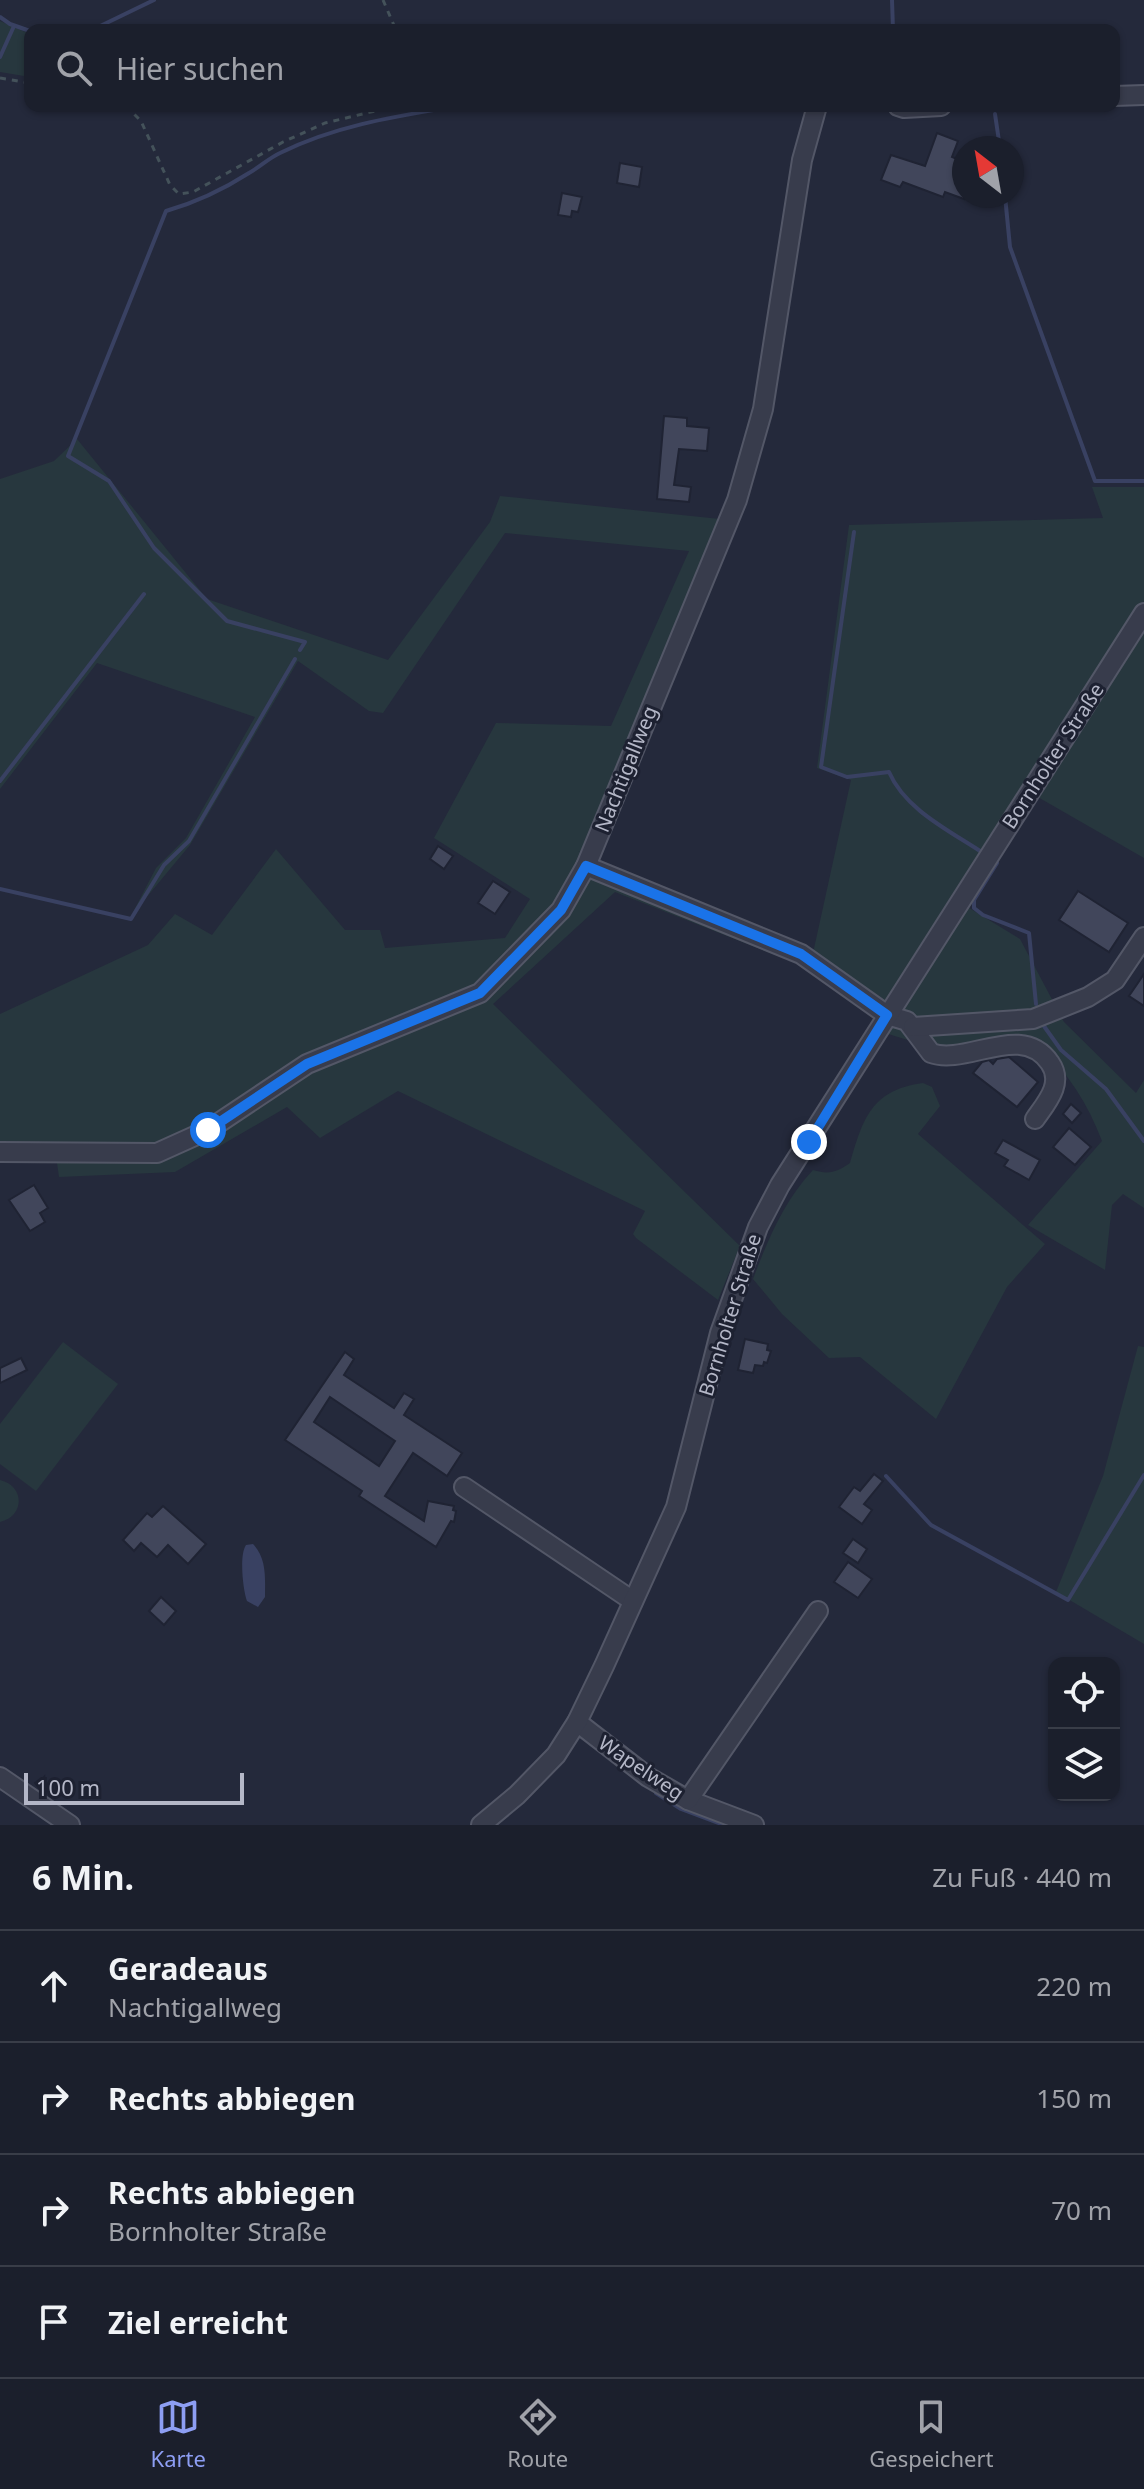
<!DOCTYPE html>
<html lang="de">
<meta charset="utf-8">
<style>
:root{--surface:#1b1f2c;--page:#242734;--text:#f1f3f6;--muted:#a0a2a9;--line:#393d48;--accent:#8d9ef3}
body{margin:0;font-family:"Noto Sans",sans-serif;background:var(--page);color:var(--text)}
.controls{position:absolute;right:24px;bottom:24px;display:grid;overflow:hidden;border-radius:16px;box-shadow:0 2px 6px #0004}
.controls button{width:72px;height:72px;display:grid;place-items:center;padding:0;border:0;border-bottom:2px solid var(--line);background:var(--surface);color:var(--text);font:40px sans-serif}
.compass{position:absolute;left:952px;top:136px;width:72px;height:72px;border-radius:50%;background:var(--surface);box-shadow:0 2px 6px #0004;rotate:329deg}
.scale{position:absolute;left:24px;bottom:20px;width:220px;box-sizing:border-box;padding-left:8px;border:4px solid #b4b7c7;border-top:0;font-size:22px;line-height:28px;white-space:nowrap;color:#b4b7c7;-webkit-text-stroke:6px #1d2131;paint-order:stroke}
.stop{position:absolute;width:24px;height:24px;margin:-18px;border:6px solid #1a73e8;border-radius:50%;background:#fff}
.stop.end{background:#1a73e8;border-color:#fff;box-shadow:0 2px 8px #0008}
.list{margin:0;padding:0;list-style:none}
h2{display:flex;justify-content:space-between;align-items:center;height:104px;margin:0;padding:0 32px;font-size:34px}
h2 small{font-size:26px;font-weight:400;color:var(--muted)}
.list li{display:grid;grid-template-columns:52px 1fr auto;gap:24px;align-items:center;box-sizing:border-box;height:112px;padding:0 32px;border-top:2px solid var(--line)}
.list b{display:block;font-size:30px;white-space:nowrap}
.list p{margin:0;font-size:26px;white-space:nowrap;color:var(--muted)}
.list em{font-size:26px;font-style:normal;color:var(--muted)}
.icon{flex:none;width:44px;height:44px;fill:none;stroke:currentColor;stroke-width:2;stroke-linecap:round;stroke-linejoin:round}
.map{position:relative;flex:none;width:1144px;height:1825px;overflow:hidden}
.search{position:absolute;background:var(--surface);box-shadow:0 2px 6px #0004;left:24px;right:24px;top:24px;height:88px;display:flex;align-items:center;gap:20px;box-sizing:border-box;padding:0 28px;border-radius:16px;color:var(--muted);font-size:30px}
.sheet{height:552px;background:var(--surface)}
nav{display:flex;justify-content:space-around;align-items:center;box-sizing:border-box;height:112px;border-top:2px solid var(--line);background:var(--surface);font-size:22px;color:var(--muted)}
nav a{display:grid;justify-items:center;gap:4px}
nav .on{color:var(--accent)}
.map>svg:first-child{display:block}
.green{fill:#27373e}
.water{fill:#394162}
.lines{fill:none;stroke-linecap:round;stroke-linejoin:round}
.stream{stroke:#394162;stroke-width:4}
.building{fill:#41465b;stroke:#1f2333;stroke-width:2;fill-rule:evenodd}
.minor-casing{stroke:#535767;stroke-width:22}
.path{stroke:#44525a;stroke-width:3;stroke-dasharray:6 6;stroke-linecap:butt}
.minor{stroke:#383c4c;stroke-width:18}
.route{stroke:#1a73e8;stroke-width:10}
.labels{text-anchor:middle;stroke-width:6;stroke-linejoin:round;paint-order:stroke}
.street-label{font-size:20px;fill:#b4b7c7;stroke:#1d2131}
</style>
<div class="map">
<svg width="1144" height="1825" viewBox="0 0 1144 1825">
<rect width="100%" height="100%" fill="#24293b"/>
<!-- green -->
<g class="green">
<path d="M0,21L30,34V77L0,72Z"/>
<path d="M77,439L207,599L388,660L490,522L500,496L720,519L597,861L578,851L586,857L798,957L793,962L615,892L493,1004L740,1246L718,1300L636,1238L633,1234L645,1211L398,1091L320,1138L287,1107L175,1172L59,1177L55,1149L0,1148V1014L148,945L175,914L212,935L276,849L345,930H380L385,948L505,938L530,899L434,838L496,723L611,726L689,551L505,533L383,713L369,711L298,661L190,845L131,916L156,868L186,838L255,717L97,663L0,789V479L54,461Z"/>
<path d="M1092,487H1144V601L885,1008L813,953L851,780L817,768L849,525L1103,518Z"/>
<path d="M1144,633V858L1036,796Z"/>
<path d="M966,906L1020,939L1064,1022L1136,1093L1144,1080V1208L1123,1194L1112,1205L1105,1270L1028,1225L1102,1141C1088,1104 1068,1073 1040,1046L947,1052L885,1033Z"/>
<path d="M923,1083L932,1087L940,1106L918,1134L1045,1244L1007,1287L936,1419L860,1357L829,1358L782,1314L753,1279C768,1239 784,1201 813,1170C829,1175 837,1172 850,1163C863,1119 871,1090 923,1083Z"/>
<path d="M63,1342L118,1384L36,1491L0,1464V1424Z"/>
<path d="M1138,1346L1144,1347V1644L1056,1592L1103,1476Z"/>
<path d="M0,1480C25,1486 25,1516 0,1522Z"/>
</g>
<!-- water -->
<path class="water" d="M253,1544C267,1559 265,1578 265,1597L258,1607L247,1601C243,1590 239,1555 246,1545Z"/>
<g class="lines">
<!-- stream -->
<g class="stream">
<path d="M892,0L893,30"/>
<path d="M0,17L10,24L30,31"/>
<path d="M92,30L154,0"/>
<path d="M0,57L14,26"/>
<path d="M995,114L1000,148"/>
<path d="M1005,196L1010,247L1095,481H1144"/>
<path d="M854,532L821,767L847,777L889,772C905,809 948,830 980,851"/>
<path d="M300,650L305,642L227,621L154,548L109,481L68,456L166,211C194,203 224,189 249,173C260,167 269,158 280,153C336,125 398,116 458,106"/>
<path d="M0,781L144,594"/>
<path d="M997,863L974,900V908L983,915L1029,933L1036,1004"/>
<path d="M0,889L131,919L164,865L189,841L295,659"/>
<path d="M1041,1022L1061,1050L1106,1089L1144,1141"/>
<path d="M886,1476L931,1525L1068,1600L1144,1475"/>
<path d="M656,1793L681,1809L724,1825"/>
</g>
</g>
<!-- building -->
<g class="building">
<path d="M937,133L958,141L952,157L962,161L959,169L964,171V199L945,192L943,197L903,182L900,187L881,180L891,155L925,166Z"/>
<path d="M620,163L642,167L639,187L617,183Z"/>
<path d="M562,193L582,197L578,212L572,211L571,217L558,215Z"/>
<path d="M664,416L687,418V426L709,428L707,451L679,449L674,485L691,487L689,502L657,499Z"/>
<path d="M438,846L453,856L444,869L430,859Z"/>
<path d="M493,881L510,892L495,914L478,903Z"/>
<path d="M1078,891L1128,923L1109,952L1059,920Z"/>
<path d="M1144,974V1006L1129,996Z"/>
<path d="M1009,1057L1038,1082L1017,1107L973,1073L982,1062L989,1060L993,1064L997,1059Z"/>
<path d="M1071,1104L1081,1113L1072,1123L1063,1114Z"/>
<path d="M1069,1128L1091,1147L1075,1165L1053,1147Z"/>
<path d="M1003,1140L1040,1160L1029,1180L1004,1166L1008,1160L995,1153Z"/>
<path d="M34,1185L48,1208L40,1213L45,1222L30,1231L9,1200Z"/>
<path d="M745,1339L768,1344L767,1350L771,1351L767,1363L764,1362L763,1366L755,1365L753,1373L738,1370Z"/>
<path d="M345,1352L354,1359L344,1375L394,1408L404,1393L414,1399L404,1415L462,1453L447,1476L413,1453L385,1496L424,1521L428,1501L454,1506L453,1510L456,1511L454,1522L451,1521L436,1547L359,1496L362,1491L285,1440ZM330,1397L395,1441L379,1466L314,1422Z"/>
<path d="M21,1358L27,1370L0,1383V1368Z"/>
<path d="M874,1474L883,1481L864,1504L872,1510L862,1524L839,1507L854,1487L860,1491Z"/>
<path d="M163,1506L206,1544L188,1564L168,1545L157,1557L141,1543L134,1551L123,1540L147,1513L152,1517Z"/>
<path d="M853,1539L867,1549L858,1563L843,1553Z"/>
<path d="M848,1562L872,1579L858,1598L834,1582Z"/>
<path d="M161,1597L176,1611L164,1625L149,1611Z"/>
</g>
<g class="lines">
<defs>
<g id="minor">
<path d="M1114,96L1144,95"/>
<path d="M898,106L904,108L941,106"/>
<path d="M586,866L801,954L887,1015L907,1021L931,1053C966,1066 1022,1021 1050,1063C1064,1083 1047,1102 1035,1119"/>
<path d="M913,1027L1033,1019L1088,997L1115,980L1144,937"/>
<path d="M0,1152L157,1153L208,1130L307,1064L480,993L561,910L586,866L737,500L763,409L802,160L817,106"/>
<path d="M464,1487L633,1601"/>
<path d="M577,1722L648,1777L688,1800L754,1825"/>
<path d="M0,1777L70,1825"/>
<path d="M688,1800L818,1611"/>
<path d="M481,1825L517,1795L556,1755L577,1722L604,1666L676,1507L720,1333L758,1227L780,1185L1144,613"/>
</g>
</defs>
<!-- minor casing -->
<use href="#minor" class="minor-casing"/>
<!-- path -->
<g class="path">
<path d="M383,0L396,30"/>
<path d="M0,78L30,83"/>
<path d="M126,106L141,121L170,185L179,194L193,192L283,142L325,123L396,106"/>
</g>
<!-- minor -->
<use href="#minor" class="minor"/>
</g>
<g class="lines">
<!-- route -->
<path class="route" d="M208,1130L307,1064L480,993L561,910L586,866L801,954L887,1015L809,1142"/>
</g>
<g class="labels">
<!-- street labels -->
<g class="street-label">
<text transform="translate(1053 756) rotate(-57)" y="7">Bornholter Straße</text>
<text transform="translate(626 769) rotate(-68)" y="7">Nachtigallweg</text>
<text transform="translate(730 1315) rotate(-73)" y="7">Bornholter Straße</text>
<text transform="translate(641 1768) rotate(34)" y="7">Wapelweg</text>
</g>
</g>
</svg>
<div class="controls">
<button><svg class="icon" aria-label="locate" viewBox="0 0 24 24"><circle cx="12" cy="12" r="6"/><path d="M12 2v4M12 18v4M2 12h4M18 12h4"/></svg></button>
<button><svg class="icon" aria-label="layers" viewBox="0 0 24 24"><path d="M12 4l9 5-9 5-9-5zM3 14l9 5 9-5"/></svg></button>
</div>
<svg class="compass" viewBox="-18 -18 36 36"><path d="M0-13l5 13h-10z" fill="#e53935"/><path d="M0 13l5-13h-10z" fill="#a0a2a9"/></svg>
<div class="scale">100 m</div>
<div class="stop" style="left:208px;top:1130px"></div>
<div class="stop end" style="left:809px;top:1142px"></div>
<div class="search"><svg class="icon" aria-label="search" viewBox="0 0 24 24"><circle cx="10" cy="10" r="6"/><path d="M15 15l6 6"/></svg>Hier suchen</div>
</div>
<section class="sheet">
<h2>6 Min.<small>Zu Fuß · 440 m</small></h2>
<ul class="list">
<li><svg class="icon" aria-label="ahead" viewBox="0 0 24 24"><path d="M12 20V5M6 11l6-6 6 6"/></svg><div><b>Geradeaus</b><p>Nachtigallweg</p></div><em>220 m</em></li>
<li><svg class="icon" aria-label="right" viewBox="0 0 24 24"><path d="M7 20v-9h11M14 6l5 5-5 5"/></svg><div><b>Rechts abbiegen</b></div><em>150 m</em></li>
<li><svg class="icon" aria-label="right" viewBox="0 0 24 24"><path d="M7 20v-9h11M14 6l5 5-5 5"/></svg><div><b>Rechts abbiegen</b><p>Bornholter Straße</p></div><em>70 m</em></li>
<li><svg class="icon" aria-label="arrive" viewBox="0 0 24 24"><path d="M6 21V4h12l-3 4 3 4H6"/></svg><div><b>Ziel erreicht</b></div></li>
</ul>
</section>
<nav>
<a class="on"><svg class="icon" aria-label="map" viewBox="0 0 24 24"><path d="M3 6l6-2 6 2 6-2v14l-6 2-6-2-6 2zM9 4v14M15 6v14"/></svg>Karte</a>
<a><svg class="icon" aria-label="directions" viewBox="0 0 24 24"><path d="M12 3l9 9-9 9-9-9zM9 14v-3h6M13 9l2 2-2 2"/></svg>Route</a>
<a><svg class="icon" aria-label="saved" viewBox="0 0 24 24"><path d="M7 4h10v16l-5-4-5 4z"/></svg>Gespeichert</a>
</nav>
